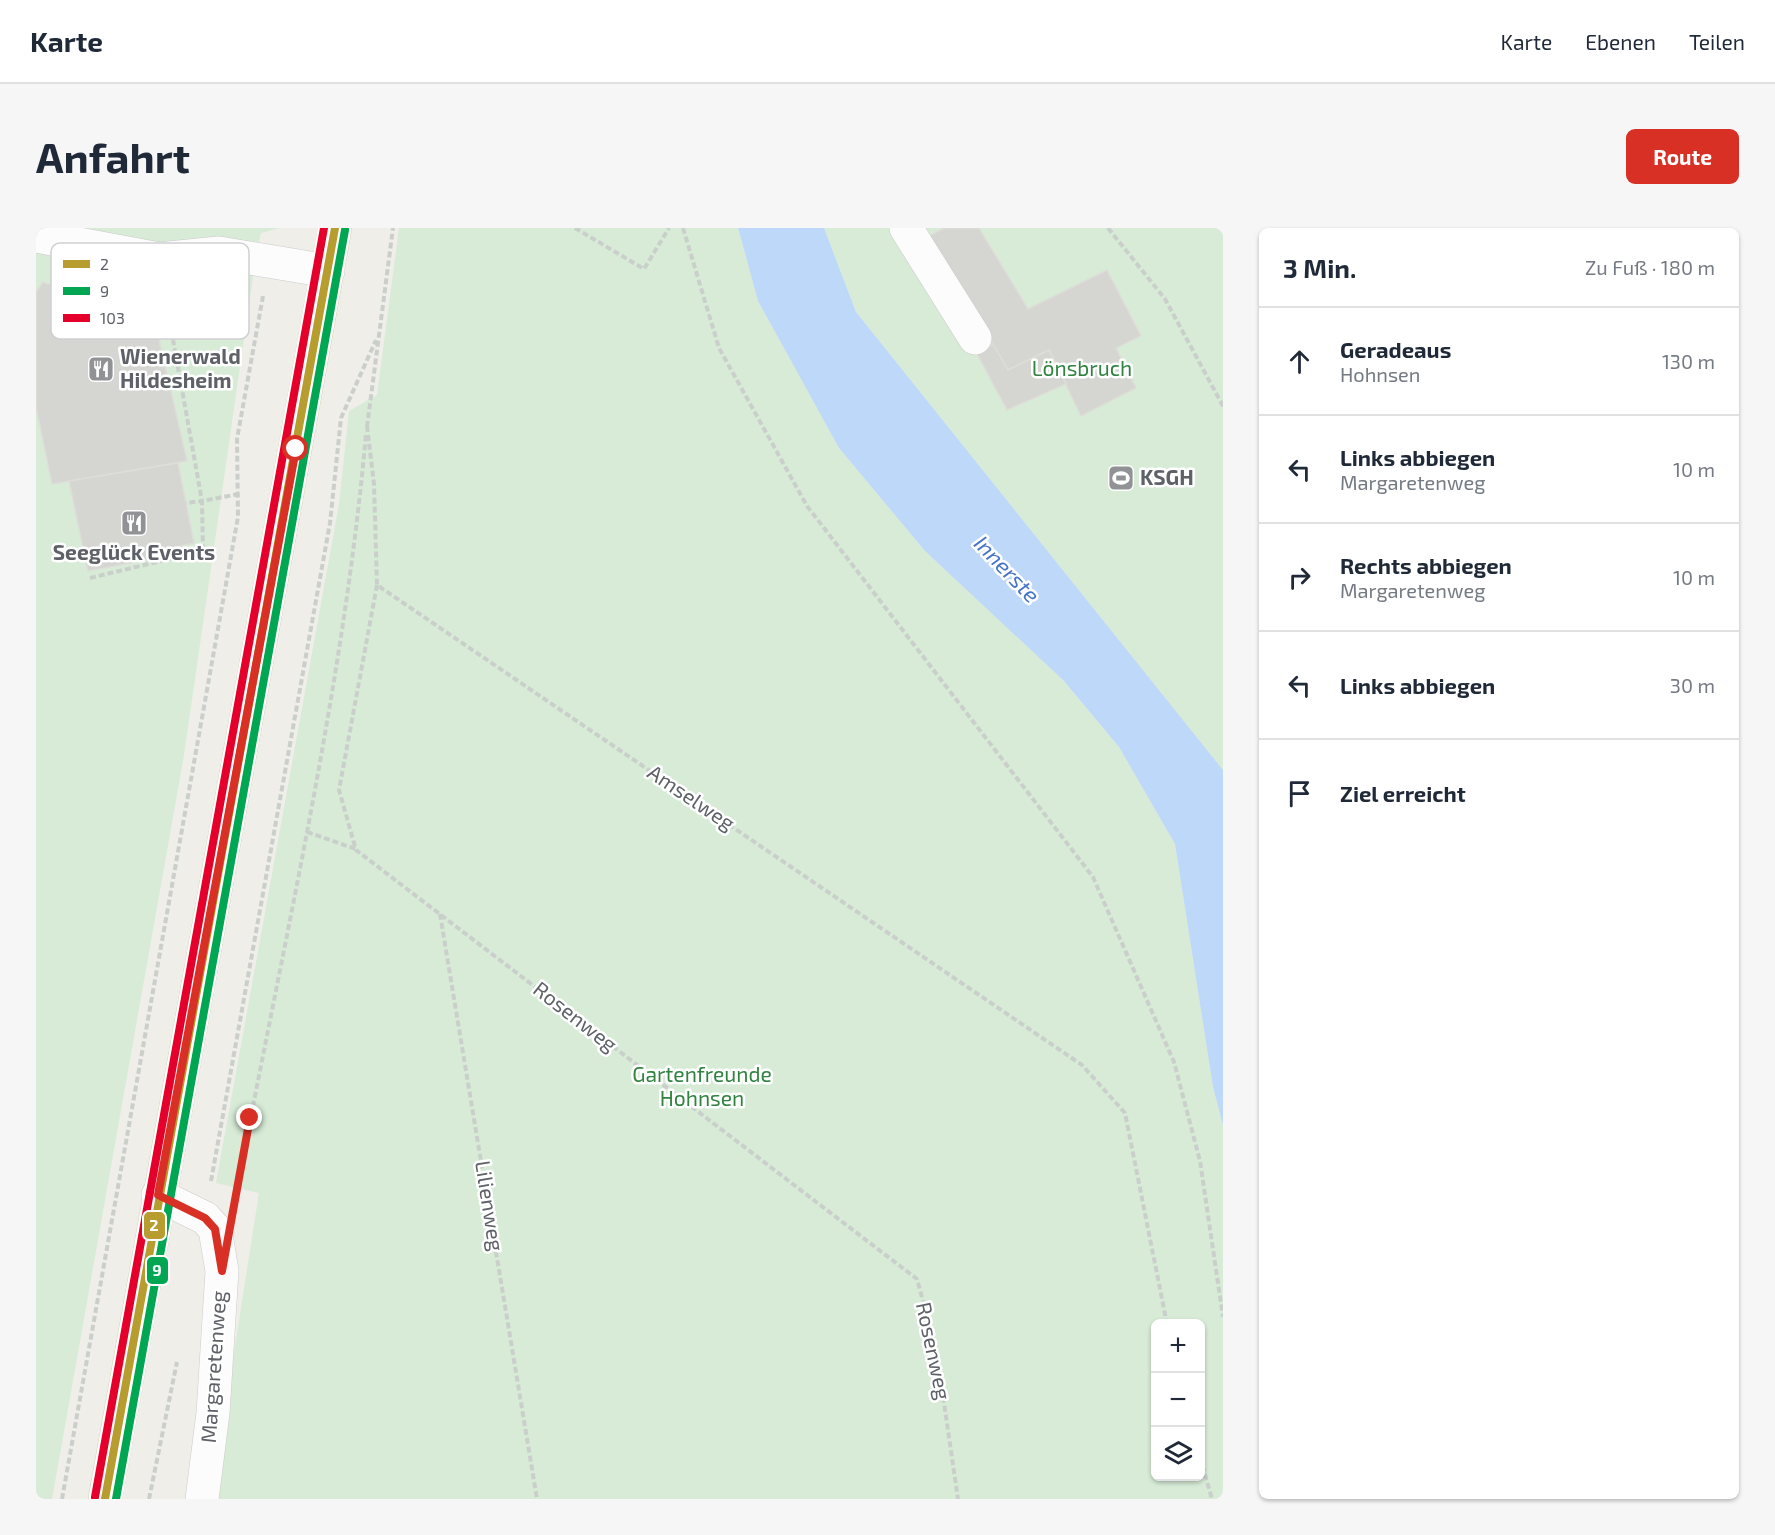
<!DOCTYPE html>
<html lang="de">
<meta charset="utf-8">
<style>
:root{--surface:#fff;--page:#f6f6f7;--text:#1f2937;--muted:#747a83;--line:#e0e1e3;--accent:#d93025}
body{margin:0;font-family:"Exo 2",sans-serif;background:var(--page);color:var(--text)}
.controls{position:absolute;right:18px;bottom:18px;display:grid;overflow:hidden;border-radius:9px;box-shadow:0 2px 4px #0004}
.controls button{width:54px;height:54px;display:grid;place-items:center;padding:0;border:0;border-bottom:2px solid var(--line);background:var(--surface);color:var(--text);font:30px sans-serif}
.stop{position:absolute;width:18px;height:18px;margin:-14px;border:4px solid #d93025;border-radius:50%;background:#fff}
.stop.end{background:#d93025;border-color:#fff;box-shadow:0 2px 6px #0008}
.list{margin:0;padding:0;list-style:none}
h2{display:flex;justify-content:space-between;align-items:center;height:78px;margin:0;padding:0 24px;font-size:26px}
h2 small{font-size:20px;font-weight:400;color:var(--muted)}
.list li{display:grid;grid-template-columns:39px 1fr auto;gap:18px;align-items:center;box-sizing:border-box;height:108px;padding:0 24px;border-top:2px solid var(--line)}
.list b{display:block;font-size:22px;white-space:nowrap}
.list p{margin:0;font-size:20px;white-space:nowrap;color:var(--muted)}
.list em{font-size:20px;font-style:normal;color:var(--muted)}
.icon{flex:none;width:33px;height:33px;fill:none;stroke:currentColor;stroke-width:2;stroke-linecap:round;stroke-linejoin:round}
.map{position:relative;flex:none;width:1187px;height:1271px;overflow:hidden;border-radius:9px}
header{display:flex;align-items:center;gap:36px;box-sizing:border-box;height:84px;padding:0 30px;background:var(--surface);border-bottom:2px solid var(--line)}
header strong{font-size:28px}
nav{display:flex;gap:33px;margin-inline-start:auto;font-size:21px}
.intro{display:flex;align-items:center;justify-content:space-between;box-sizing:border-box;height:144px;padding:0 36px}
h1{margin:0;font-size:42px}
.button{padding:15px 27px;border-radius:9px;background:var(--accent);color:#fff;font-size:21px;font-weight:700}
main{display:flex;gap:36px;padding:0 36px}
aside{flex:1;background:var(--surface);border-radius:9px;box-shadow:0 2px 4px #0004}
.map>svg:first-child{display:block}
.green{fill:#d7ebd7;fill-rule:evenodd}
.water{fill:#bdd8f8}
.building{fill:#d5d5d2;stroke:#deddd8;stroke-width:1.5}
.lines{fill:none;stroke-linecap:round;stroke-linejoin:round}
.minor-casing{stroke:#cbcbca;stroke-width:34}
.major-casing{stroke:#d7d2b6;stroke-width:34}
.path{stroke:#cacfcc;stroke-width:4;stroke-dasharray:6 3;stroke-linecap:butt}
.minor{stroke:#fdfcfc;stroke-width:33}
.major{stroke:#f3f3e9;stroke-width:33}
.bus-1-casing{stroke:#fff;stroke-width:12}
.bus-2-casing{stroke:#fff;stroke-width:12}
.bus-3-casing{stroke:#fff;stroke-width:12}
.bus-1{stroke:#b79c2f;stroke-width:8}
.bus-2{stroke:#00a651;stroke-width:8}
.bus-3{stroke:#e4002b;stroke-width:8}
.route{stroke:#d93025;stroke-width:8}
.labels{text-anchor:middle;stroke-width:5;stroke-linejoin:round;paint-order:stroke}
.poi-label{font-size:21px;font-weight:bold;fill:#5e6168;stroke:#fff;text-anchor:start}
.park-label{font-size:21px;fill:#318340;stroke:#fff}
.street-label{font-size:21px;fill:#5e6168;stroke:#fff}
.water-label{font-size:22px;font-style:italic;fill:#4473c9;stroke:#fff}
.key{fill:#fff;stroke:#cfd0d2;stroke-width:1.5}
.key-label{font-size:16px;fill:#5e6168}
.line-badge{stroke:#fff;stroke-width:2}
.badge-label{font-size:16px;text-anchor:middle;font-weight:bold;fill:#fff}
</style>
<header>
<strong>Karte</strong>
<nav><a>Karte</a><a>Ebenen</a><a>Teilen</a></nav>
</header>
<div class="intro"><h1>Anfahrt</h1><a class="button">Route</a></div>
<main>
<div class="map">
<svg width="1187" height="1271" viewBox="0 0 1187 1271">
<rect width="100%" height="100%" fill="#efeee9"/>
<!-- green -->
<g class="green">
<path d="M0,0H244L225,5L221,21L148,527L16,1271H0Z"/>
<path d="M363,0H702L722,73L803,220L889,323L1024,449L1083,519L1139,616L1177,859L1187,897V1271H175L223,965L180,955L303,276L313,183L341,167ZM1120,1096H1164V1248H1120Z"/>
<path d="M788,0H1187V542L820,84Z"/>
</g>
<!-- water -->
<path class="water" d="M702,0H788L820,84L1187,542V897L1177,859L1139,616L1083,519L1027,452L889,323L803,220L722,73Z"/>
<!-- building -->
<g class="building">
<path d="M908,0H943L992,81L1071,42L1105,108L1080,120L1100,160L1045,188L1013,122L972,142L891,9Z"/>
<path d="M59,51L69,103L119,94L151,233L16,256L0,179V64L7,54L20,59Z"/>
<path d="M957,116L972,142L1013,122L1030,156L971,182L940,124Z"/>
<path d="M142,235L158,315L115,324L117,331L52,343L33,253Z"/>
</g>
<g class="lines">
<defs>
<g id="minor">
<path d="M870,0L939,110"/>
<path d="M0,8L123,31L183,25L292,43"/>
<path d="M122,967L169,990L179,1001L186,1043L177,1185L166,1271"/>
</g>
<path id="major" d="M69,1271L299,0"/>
</defs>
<!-- minor casing -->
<use href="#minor" class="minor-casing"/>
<!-- major casing -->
<use href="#major" class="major-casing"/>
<!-- path -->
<g class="path">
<path d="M539,0L608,41L633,0"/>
<path d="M647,0L683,120L771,278L1057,649L1138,834L1164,933L1187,1089"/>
<path d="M1072,0L1129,71L1187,178"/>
<path d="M129,67L166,273L150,275"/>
<path d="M331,198L338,256L341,357L1046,837L1089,885L1131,1096"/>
<path d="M331,199L357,0"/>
<path d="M54,350L167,323L166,273L203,266"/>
<path d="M341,357L303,562L320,622L881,1051L900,1120L922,1271"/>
<path d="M271,604L320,621"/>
<path d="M404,686L501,1271"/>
<path d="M175,953L294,295L305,190L340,112"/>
<path d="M200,967C247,715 307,463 330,206"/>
<path d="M1164,1229L1176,1271"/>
<path d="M26,1271L202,289L201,211L227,68"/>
<path d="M113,1271L141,1134"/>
</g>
<!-- minor -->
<use href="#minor" class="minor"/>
<!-- major -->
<use href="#major" class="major"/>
<defs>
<path id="bus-1" d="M69,1271L299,0"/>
<path id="bus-2" d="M80,1271L309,2"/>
<path id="bus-3" d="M59,1269L288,0"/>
</defs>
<!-- bus-1 casing -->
<use href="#bus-1" class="bus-1-casing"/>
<!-- bus-2 casing -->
<use href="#bus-2" class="bus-2-casing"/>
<!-- bus-3 casing -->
<use href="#bus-3" class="bus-3-casing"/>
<!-- bus-1 -->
<use href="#bus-1" class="bus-1"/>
<!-- bus-2 -->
<use href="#bus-2" class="bus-2"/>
<!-- bus-3 -->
<use href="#bus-3" class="bus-3"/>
</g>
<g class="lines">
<!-- route -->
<path class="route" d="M214,890L186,1043L179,1001L169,990L122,967L260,221"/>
</g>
<!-- icons -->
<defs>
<symbol id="restaurant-square" viewBox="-11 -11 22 22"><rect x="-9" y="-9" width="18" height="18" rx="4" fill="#919295" stroke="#fff"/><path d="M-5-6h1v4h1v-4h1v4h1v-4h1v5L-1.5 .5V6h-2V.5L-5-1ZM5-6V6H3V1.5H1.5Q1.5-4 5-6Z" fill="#fff"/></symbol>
<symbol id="stadium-square" viewBox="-11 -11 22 22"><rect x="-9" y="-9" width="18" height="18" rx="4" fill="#919295" stroke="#fff"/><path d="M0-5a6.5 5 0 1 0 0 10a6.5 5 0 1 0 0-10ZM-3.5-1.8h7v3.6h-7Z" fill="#fff"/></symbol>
</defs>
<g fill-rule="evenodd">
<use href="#restaurant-square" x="50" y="126" width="30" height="30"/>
<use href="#stadium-square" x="1070" y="235" width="30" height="30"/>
<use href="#restaurant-square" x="83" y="280" width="30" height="30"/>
</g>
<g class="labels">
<!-- poi labels -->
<g class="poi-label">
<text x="84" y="136">Wienerwald<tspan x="84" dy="24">Hildesheim</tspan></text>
<text x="1104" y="257">KSGH</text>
<text x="98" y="332" text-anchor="middle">Seeglück Events</text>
</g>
<!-- park labels -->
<g class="park-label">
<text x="1046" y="148">Lönsbruch</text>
<text x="666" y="854">Gartenfreunde<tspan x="666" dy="24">Hohnsen</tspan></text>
</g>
<!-- street labels -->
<g class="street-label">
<text transform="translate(655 570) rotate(34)" y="7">Amselweg</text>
<text transform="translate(539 789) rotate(38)" y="7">Rosenweg</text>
<text transform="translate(453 978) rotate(81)" y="7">Lilienweg</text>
<text transform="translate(897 1123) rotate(78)" y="7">Rosenweg</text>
<text transform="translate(178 1139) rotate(-86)" y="7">Margaretenweg</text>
</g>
<!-- water labels -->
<g class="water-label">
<text transform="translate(971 341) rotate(46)" y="8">Innerste</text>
</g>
</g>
<!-- legend -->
<rect x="15" y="15" width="198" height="96" rx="9" class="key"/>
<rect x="27" y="32" width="27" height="8" fill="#b79c2f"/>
<rect x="27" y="59" width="27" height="8" fill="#00a651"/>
<rect x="27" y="86" width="27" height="8" fill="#e4002b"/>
<g class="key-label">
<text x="64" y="42">2</text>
<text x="64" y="69">9</text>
<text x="64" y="96">103</text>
</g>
<g class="line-badge">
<rect x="107" y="983" width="23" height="29" rx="6" fill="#b79c2f"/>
<rect x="110" y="1028" width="23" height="29" rx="6" fill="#00a651"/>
</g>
<g class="badge-label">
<text x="118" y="1003">2</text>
<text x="121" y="1048">9</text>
</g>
</svg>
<div class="controls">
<button>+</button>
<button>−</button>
<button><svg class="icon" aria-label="layers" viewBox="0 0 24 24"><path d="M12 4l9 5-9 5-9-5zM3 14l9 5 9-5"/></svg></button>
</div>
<div class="stop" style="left:260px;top:221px"></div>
<div class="stop end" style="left:214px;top:890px"></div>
</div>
<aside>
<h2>3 Min.<small>Zu Fuß · 180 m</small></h2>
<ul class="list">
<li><svg class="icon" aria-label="ahead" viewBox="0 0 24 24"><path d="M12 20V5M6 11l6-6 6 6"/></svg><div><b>Geradeaus</b><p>Hohnsen</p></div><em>130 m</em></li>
<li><svg class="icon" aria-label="left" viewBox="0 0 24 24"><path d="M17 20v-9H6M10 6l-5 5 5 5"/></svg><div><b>Links abbiegen</b><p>Margaretenweg</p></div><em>10 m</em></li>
<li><svg class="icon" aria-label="right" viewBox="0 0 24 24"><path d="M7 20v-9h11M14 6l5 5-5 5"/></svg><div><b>Rechts abbiegen</b><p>Margaretenweg</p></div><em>10 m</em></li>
<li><svg class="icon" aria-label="left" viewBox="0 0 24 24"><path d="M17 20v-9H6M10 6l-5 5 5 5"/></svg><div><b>Links abbiegen</b></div><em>30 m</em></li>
<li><svg class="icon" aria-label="arrive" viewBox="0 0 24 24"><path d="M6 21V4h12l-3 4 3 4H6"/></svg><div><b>Ziel erreicht</b></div></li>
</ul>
</aside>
</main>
